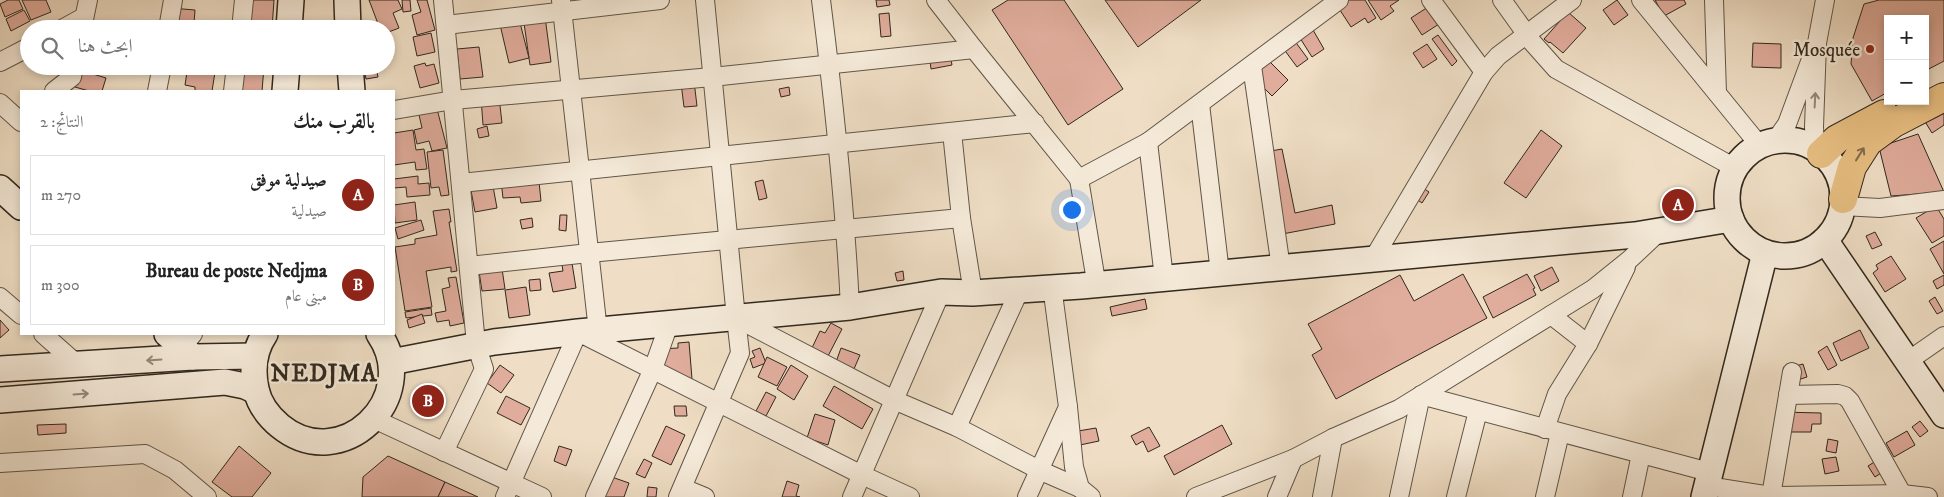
<!DOCTYPE html>
<html lang="ar">
<meta charset="utf-8">
<style>
:root{--surface:#fff;--page:#f6f6f6;--text:#222;--muted:#767676;--line:#e0e0e0;--accent:#8f2418}
body{margin:0;font-family:"IM FELL DW Pica",Amiri,serif;background:var(--page);color:var(--text);direction:rtl}
.controls{position:absolute;right:15px;top:15px;display:grid;overflow:hidden;border-radius:0px;box-shadow:0 2px 8px #0003}
.controls button{width:45px;height:45px;display:grid;place-items:center;padding:0;border:0;border-bottom:1px solid var(--line);background:var(--surface);color:var(--text);font:25px sans-serif}
.you{position:absolute;left:1071px;top:209px;width:18px;height:18px;margin:-12px;border:4px solid #fff;border-radius:50%;background:#1a73e8;box-shadow:0 0 0 8px #1a73e833}
.badge{display:grid;place-items:center;width:32px;height:32px;border-radius:50%;background:var(--accent);color:#fff;font-size:16px;font-weight:700}
.pin{position:absolute;translate:-50% -50%;border:2px solid #fff;box-shadow:0 1px 5px #0006}
.list{margin:0;padding:0;list-style:none}
h2{display:flex;justify-content:space-between;align-items:center;height:65px;margin:0;padding:0 20px;font-size:21px}
h2 small{font-size:16px;font-weight:400;color:var(--muted)}
.list li{display:grid;grid-template-columns:32px 1fr auto;gap:15px;align-items:center;box-sizing:border-box;height:80px;margin:0 10px 10px;padding:0 10px;border:1px solid var(--line);border-radius:0px}
.list b{display:block;font-size:19px;white-space:nowrap}
.list p{margin:0;font-size:16px;white-space:nowrap;color:var(--muted)}
.list em{font-size:16px;font-style:normal;color:var(--muted)}
.icon{flex:none;width:28px;height:28px;fill:none;stroke:currentColor;stroke-width:2;stroke-linecap:round;stroke-linejoin:round}
.map{position:relative;flex:none;width:1944px;height:497px;overflow:hidden;direction:ltr}
.search{position:absolute;background:var(--surface);box-shadow:0 2px 8px #0003;left:20px;top:20px;width:375px;height:55px;display:flex;align-items:center;gap:12px;box-sizing:border-box;padding:0 18px;border-radius:28px;color:var(--muted);font-size:19px}
.panel{position:absolute;background:var(--surface);box-shadow:0 2px 8px #0003;left:20px;top:90px;width:375px;height:245px;border-radius:0px;direction:rtl}
.map>svg:first-child{display:block}
.building{fill:#e0ac9c;stroke:#30281e}
.lines{fill:none;stroke-linecap:round;stroke-linejoin:round}
.street-casing{stroke:#605648;stroke-width:20}
.secondary-casing{stroke:#30281e;stroke-width:28}
.highway-casing{stroke:#30281e;stroke-width:30}
.street{stroke:#f5ead9;stroke-width:18}
.secondary{stroke:#f5ead9;stroke-width:25}
.highway{stroke:#e8bf82;stroke-width:28}
.oneway{stroke:#92897c}
.oneway2{stroke:#836c4b}
.poi-dot{fill:#8f2418;stroke:#f5ead9;stroke-width:2}
.labels{text-anchor:middle;stroke-width:5;stroke-linejoin:round;paint-order:stroke}
.poi-label{font-size:19px;fill:#30281e;stroke:#f5ead9;text-anchor:end}
.district-label{font-size:24px;font-weight:bold;letter-spacing:1px;fill:#30281e;stroke:#f5ead9}
</style>
<div class="map">
<svg width="1944" height="497" viewBox="0 0 1944 497">
<rect width="100%" height="100%" fill="#efdec5"/>
<filter id="stains"><feTurbulence type="fractalNoise" baseFrequency=".004" numOctaves="4"/><feColorMatrix values="0 0 0 0 .2 0 0 0 0 .09 0 0 0 0 .02 0 0 0 .5 -.17"/></filter>
<radialGradient id="worn" r=".72"><stop offset=".6" stop-color="#630" stop-opacity="0"/><stop offset="1" stop-color="#630" stop-opacity=".3"/></radialGradient>
<!-- building -->
<g class="building">
<path d="M8,0H19L23,9L5,17L0,4Z"/>
<path d="M22,0H46L51,12L31,20Z"/>
<path d="M245,0H274L272,29H242Z"/>
<path d="M369,0H398L402,9L393,13L399,28L386,33V29H380Z"/>
<path d="M402,0H410L411,11L403,12Z"/>
<path d="M417,0H427L435,30L417,35L412,15L421,12Z"/>
<path d="M876,0H889L890,5L877,7Z"/>
<path d="M1008,0H1064L1123,89L1068,125L992,10Z"/>
<path d="M1105,0H1201L1138,47Z"/>
<path d="M1336,0H1365L1376,18L1368,23L1365,18L1351,27L1334,1Z"/>
<path d="M1368,0H1399L1390,6L1394,11L1381,20Z"/>
<path d="M1617,0L1628,15L1614,25L1603,10Z"/>
<path d="M1655,0H1684L1686,4L1664,16Z"/>
<path d="M1879,0H1944V61L1925,71V19H1888V92L1872,101L1851,64L1853,38L1864,4Z"/>
<path d="M1428,7L1439,24L1422,35L1411,18Z"/>
<path d="M171,8L195,10L194,23L170,21Z"/>
<path d="M544,9L551,62L530,65L524,23Z"/>
<path d="M24,10L30,21L11,31L6,19Z"/>
<path d="M517,11L529,58L509,63L498,16Z"/>
<path d="M1568,12L1586,28L1563,53L1550,42L1549,43L1544,39Z"/>
<path d="M889,13L891,36L881,37L879,14Z"/>
<path d="M86,22L112,26V29H85Z"/>
<path d="M1313,30L1324,49L1312,57L1300,38Z"/>
<path d="M431,33L435,52L417,56L413,37Z"/>
<path d="M1438,35L1457,61L1452,66L1432,39Z"/>
<path d="M1294,40L1308,59L1297,67L1283,48Z"/>
<path d="M1753,43L1781,44V68L1752,67Z"/>
<path d="M1427,44L1437,59L1423,68L1413,53Z"/>
<path d="M479,47L483,77L460,79L457,49Z"/>
<path d="M949,49L952,65L931,69L929,53Z"/>
<path d="M1263,55L1288,80L1272,96L1265,89L1261,93L1253,86L1263,76L1253,65Z"/>
<path d="M425,63L426,66L434,64L439,83L420,88L414,66Z"/>
<path d="M197,66H216L212,91H195V87L185,85L187,72L196,74Z"/>
<path d="M235,66L264,67L262,91H232Z"/>
<path d="M376,67L378,77L366,79L364,69Z"/>
<path d="M80,70L106,78L102,91H89L75,87Z"/>
<path d="M694,81L697,106L684,107L681,83Z"/>
<path d="M789,87L790,95L781,97L779,89Z"/>
<path d="M499,97L502,123L483,125L481,98Z"/>
<path d="M435,101L447,148L432,151L429,141L417,144L414,130L422,128L417,106Z"/>
<path d="M1944,108V125L1932,133L1924,120Z"/>
<path d="M487,126L489,136L479,138L477,129Z"/>
<path d="M413,130L416,150L424,149L427,169L416,170L415,162L394,165V133Z"/>
<path d="M1541,130L1562,146L1526,198L1504,183Z"/>
<path d="M1918,134L1944,192L1891,196L1879,147Z"/>
<path d="M1282,149L1295,213L1332,205L1335,224L1277,235L1260,153Z"/>
<path d="M443,150L449,195L441,196L439,187L431,188L427,152Z"/>
<path d="M538,172L541,201L521,203L520,197L503,198L501,181Z"/>
<path d="M418,176V184L429,183L430,195L407,197L406,187L394,188V179Z"/>
<path d="M763,180L767,198L759,200L755,182Z"/>
<path d="M492,181L497,208L475,212L470,185Z"/>
<path d="M1419,185L1429,192L1422,203L1412,196Z"/>
<path d="M415,202L417,220L395,223L394,205Z"/>
<path d="M1936,206L1944,219V236L1932,243L1916,218Z"/>
<path d="M449,209L451,222H449L457,271L451,272V267L426,271L432,307L405,311L395,247L415,244V239L437,235L433,211Z"/>
<path d="M560,215H567L566,231L559,230Z"/>
<path d="M532,218L533,227L522,229L520,220Z"/>
<path d="M421,220L424,230L398,239L395,228Z"/>
<path d="M1875,232L1882,245L1872,249L1866,236Z"/>
<path d="M1944,241V274L1930,249Z"/>
<path d="M1891,256L1906,279L1885,292L1873,273L1878,269L1876,265Z"/>
<path d="M571,257L576,288L553,292L549,273L563,271L561,259Z"/>
<path d="M501,262L505,289L482,291L478,265Z"/>
<path d="M1552,267L1559,281L1541,291L1534,276Z"/>
<path d="M903,271L904,280L897,281L895,273Z"/>
<path d="M1463,274L1487,318L1336,399L1312,355L1322,349L1308,324L1400,275L1414,301Z"/>
<path d="M1527,274L1535,288L1533,289L1536,295L1493,318L1483,297Z"/>
<path d="M1944,275V285L1937,289L1933,281Z"/>
<path d="M456,277L464,323L450,326L449,320L437,322L435,313L446,311L442,289L450,287L448,278Z"/>
<path d="M540,279L541,290L530,291L529,280Z"/>
<path d="M526,287L530,315L509,318L505,290Z"/>
<path d="M1935,297L1943,311L1937,314L1929,301Z"/>
<path d="M1145,299L1147,309L1112,316L1110,307Z"/>
<path d="M431,308L432,315L406,318L405,312Z"/>
<path d="M422,314L425,323L409,328L407,320Z"/>
<path d="M0,320L9,330L0,338Z"/>
<path d="M831,323L842,329L827,358L811,350L820,331L825,333Z"/>
<path d="M1860,330L1869,348L1841,361L1833,343Z"/>
<path d="M689,342L692,379L669,381L662,377L660,349L678,348V343Z"/>
<path d="M1827,346L1837,365L1828,370L1818,352Z"/>
<path d="M760,348L766,363L753,368L750,359L755,357L752,351Z"/>
<path d="M841,348L860,355L854,369L836,362Z"/>
<path d="M767,357L787,367L777,386L758,377Z"/>
<path d="M1803,364L1807,377L1788,383L1784,369Z"/>
<path d="M500,365L514,375L501,393L487,383Z"/>
<path d="M791,365L808,376L794,400L777,389Z"/>
<path d="M834,386L873,409L862,429L823,406Z"/>
<path d="M766,392L776,397L766,416L756,411Z"/>
<path d="M506,396L530,408L521,425L497,413Z"/>
<path d="M674,406H686L687,416H675Z"/>
<path d="M1780,412L1821,413V424H1812L1811,432H1780Z"/>
<path d="M815,414L835,420L828,445L807,438Z"/>
<path d="M1920,421L1928,431L1920,437L1912,427Z"/>
<path d="M66,424V433L38,435L37,425Z"/>
<path d="M1222,425L1232,444L1174,475L1164,456Z"/>
<path d="M666,426L685,435L671,465L652,456Z"/>
<path d="M1149,427L1160,446L1148,452L1143,441L1136,445L1131,436Z"/>
<path d="M1096,428L1099,441L1080,445L1078,431Z"/>
<path d="M1907,431L1915,445L1894,457L1886,443Z"/>
<path d="M1828,439L1838,441L1836,453L1826,451Z"/>
<path d="M239,446L271,473L252,497H232L212,482Z"/>
<path d="M559,446L572,450L566,466L554,461Z"/>
<path d="M388,456L445,482L438,497H362L363,477Z"/>
<path d="M1836,457L1839,471L1825,474L1822,459Z"/>
<path d="M644,459L652,463L645,478L636,474Z"/>
<path d="M1879,459L1886,470L1875,477L1868,466Z"/>
<path d="M606,475L629,483L624,497H599Z"/>
<path d="M787,481L799,485L796,496L800,497H782Z"/>
<path d="M445,482L478,497H438Z"/>
<path d="M648,487L657,488L656,497H647Z"/>
</g>
<g class="lines">
<defs>
<g id="street">
<path d="M443,0L476,344L484,369L444,452"/>
<path d="M561,0L598,331"/>
<path d="M705,0L736,318L894,400L957,427L1039,470L1080,488"/>
<path d="M821,0C834,102 845,204 850,307"/>
<path d="M936,0L974,49L1079,179"/>
<path d="M1431,0L1484,72"/>
<path d="M1502,0L1532,42L1556,69L1735,168"/>
<path d="M1641,0L1760,146"/>
<path d="M1714,0L1717,93"/>
<path d="M446,25L660,0"/>
<path d="M62,29L84,17"/>
<path d="M82,29L88,0"/>
<path d="M168,29L173,0"/>
<path d="M241,29L244,0"/>
<path d="M1817,43L1825,0"/>
<path d="M0,62L29,47"/>
<path d="M1252,66L1281,268"/>
<path d="M54,91L72,77L74,66"/>
<path d="M157,91L162,66"/>
<path d="M233,91L236,66"/>
<path d="M0,103L21,122"/>
<path d="M1200,104L1220,273"/>
<path d="M394,110L453,100L712,77L974,49"/>
<path d="M952,132L961,218L973,293"/>
<path d="M1775,141L1787,124L1817,43L1814,127L1815,148"/>
<path d="M1148,142L1164,278"/>
<path d="M461,183L1035,123"/>
<path d="M1842,206L1880,208L1944,200"/>
<path d="M1373,259L1484,72L1498,56L1572,0"/>
<path d="M469,266L589,253L961,218"/>
<path d="M1099,284L1095,275L1079,179L1148,142L1339,0"/>
<path d="M0,297L21,315"/>
<path d="M1551,315L1588,344"/>
<path d="M43,334L78,365"/>
<path d="M182,347L193,334"/>
<path d="M1908,361L1944,336"/>
<path d="M1788,395L1838,394L1845,396L1850,401L1902,494"/>
<path d="M1068,407L1074,467L1080,488L1091,497"/>
<path d="M374,419L542,497"/>
<path d="M957,427L1020,289"/>
<path d="M1545,429L1557,394L1588,344L1626,267"/>
<path d="M0,463L145,454L175,470L207,497"/>
<path d="M1707,486L1771,496L1902,494L1928,497"/>
<path d="M683,488L705,497"/>
<path d="M1771,496L1792,372"/>
<path d="M505,497L578,332L862,475L910,497"/>
<path d="M595,497L653,369L669,324"/>
<path d="M678,497L740,353L736,318"/>
<path d="M852,497L941,292"/>
<path d="M1027,497L1068,407L1052,286"/>
<path d="M1196,497L1293,459L1333,438L1399,409L1593,289L1629,260L1661,230"/>
<path d="M1277,497L1293,459"/>
<path d="M1322,497L1333,438"/>
<path d="M1399,497L1421,395L1709,472"/>
<path d="M1456,497L1478,411"/>
<path d="M1545,497L1560,433"/>
<path d="M1632,497L1641,454"/>
</g>
<g id="secondary">
<path d="M347,0L348,29"/>
<path d="M289,29L291,0"/>
<path d="M350,66L352,91"/>
<path d="M285,91L287,66"/>
<circle cx="1785" cy="198" r="58"/>
<path d="M0,188L21,207"/>
<path d="M1825,240L1944,415"/>
<path d="M167,334L193,357"/>
<path d="M265,334C254,350 252,370 256,389C259,404 268,416 280,426C341,476 423,398 379,334"/>
<path d="M391,362L494,342L578,332L850,307L941,292L973,293L1081,286L1635,235L1731,219"/>
<path d="M0,369L193,357L255,356"/>
<path d="M0,400L225,382L245,386L256,391"/>
<path d="M1704,497L1765,253"/>
</g>
<g id="highway">
<path d="M1821,154L1837,139L1884,114"/>
<path d="M1843,199L1852,167L1868,142L1894,123L1944,97"/>
</g>
</defs>
<!-- street casing -->
<use href="#street" class="street-casing"/>
<!-- secondary casing -->
<use href="#secondary" class="secondary-casing"/>
<!-- highway casing -->
<use href="#highway" class="highway-casing"/>
<!-- street -->
<use href="#street" class="street"/>
<!-- secondary -->
<use href="#secondary" class="secondary"/>
<!-- highway -->
<use href="#highway" class="highway"/>
</g>
<!-- one-way arrows -->
<defs><path id="oneway-shaft" d="M-6 0H5M1.5-3L5.5 0L1.5 3" fill="none" stroke-width="1.6" stroke-linecap="round" stroke-linejoin="round" transform="scale(1.25)"/></defs>
<g class="oneway">
<use href="#oneway-shaft" transform="translate(1815 100) rotate(-87)"/>
<use href="#oneway-shaft" transform="translate(154 360) rotate(176)"/>
<use href="#oneway-shaft" transform="translate(81 394) rotate(-4)"/>
</g>
<use class="oneway2" href="#oneway-shaft" transform="translate(1860 154) rotate(-58)"/>
<!-- markers -->
<circle class="poi-dot" cx="1870" cy="49" r="5"/>
<g class="labels">
<!-- poi labels -->
<g class="poi-label">
<text x="1860" y="56">Mosquée</text>
</g>
<!-- district labels -->
<g class="district-label">
<text x="324" y="381">NEDJMA</text>
</g>
</g>
<rect width="100%" height="100%" filter="url(#stains)"/>
<rect width="100%" height="100%" fill="url(#worn)"/>
</svg>
<div class="controls">
<button>+</button>
<button>−</button>
</div>
<div class="you"></div>
<div class="pin badge" style="left:1678px;top:205px">A</div>
<div class="pin badge" style="left:428px;top:401px">B</div>
<div class="search"><svg class="icon" aria-label="search" viewBox="0 0 24 24"><circle cx="10" cy="10" r="6"/><path d="M15 15l6 6"/></svg>ابحث هنا</div>
<section class="panel">
<h2>بالقرب منك<small>النتائج: 2</small></h2>
<ul class="list">
<li><span class="badge">A</span><div><b>صيدلية موفق</b><p>صيدلية</p></div><em>270 m</em></li>
<li><span class="badge">B</span><div><b>Bureau de poste Nedjma</b><p>مبنى عام</p></div><em>300 m</em></li>
</ul>
</section>
</div>
